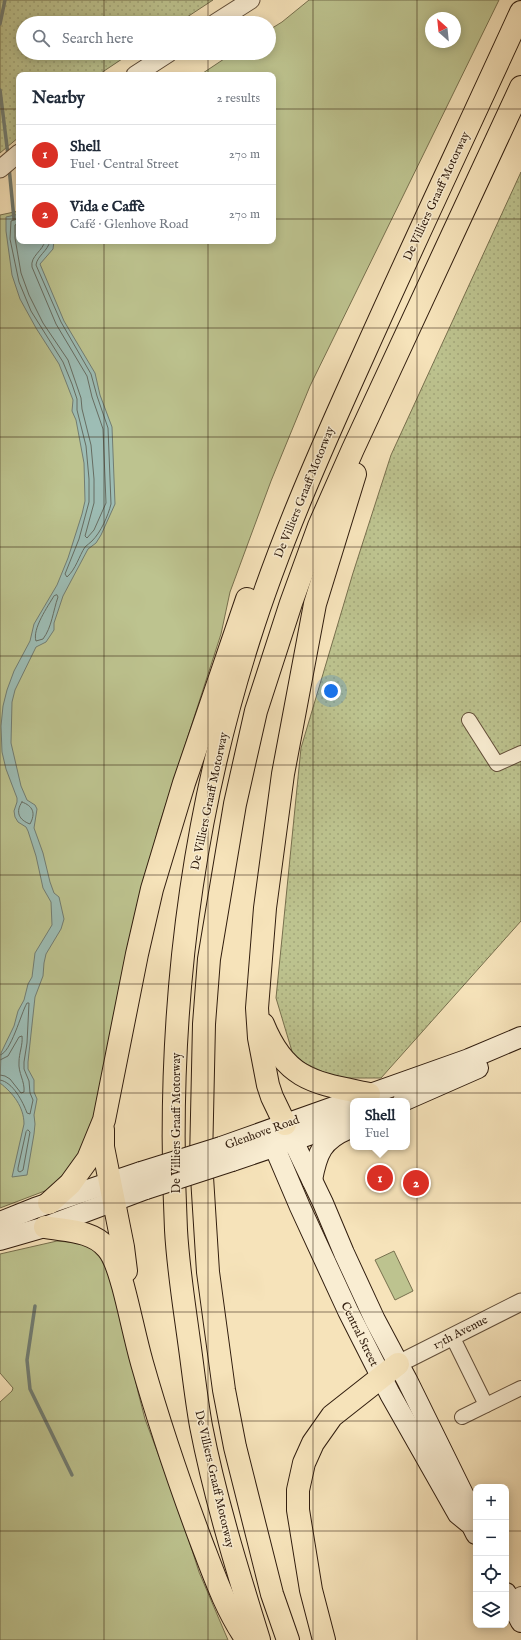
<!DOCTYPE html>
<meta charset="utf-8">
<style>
:root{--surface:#fff;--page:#f2f2f3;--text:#1f2937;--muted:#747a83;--line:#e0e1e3;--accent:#d93025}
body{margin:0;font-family:"IM FELL English",serif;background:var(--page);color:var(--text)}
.controls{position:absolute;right:12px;bottom:12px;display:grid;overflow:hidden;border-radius:8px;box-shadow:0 2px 10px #0003}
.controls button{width:36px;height:36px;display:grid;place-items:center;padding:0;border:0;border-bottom:1px solid var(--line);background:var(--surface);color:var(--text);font:20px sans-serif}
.compass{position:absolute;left:425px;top:12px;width:36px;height:36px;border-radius:50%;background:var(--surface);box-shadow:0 2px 10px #0003;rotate:333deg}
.you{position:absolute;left:331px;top:691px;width:14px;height:14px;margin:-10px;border:3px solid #fff;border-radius:50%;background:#1a73e8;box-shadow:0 0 0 6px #1a73e833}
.badge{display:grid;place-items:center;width:26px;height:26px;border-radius:50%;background:var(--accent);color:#fff;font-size:13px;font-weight:700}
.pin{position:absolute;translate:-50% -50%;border:2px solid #fff;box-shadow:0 1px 4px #0006}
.popup{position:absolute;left:350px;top:1098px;width:60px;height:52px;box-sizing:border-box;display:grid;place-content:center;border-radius:8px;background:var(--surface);filter:drop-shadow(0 1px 3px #0005);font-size:13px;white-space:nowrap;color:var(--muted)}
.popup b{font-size:15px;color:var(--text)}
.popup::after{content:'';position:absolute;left:50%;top:100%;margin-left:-8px;border:8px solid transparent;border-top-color:var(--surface)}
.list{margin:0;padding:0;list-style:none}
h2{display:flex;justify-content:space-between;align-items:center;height:52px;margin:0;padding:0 16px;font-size:17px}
h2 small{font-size:13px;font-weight:400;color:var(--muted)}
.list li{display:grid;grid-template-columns:26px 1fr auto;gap:12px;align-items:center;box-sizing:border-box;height:60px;padding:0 16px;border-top:1px solid var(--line)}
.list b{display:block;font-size:15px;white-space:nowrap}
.list p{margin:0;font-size:13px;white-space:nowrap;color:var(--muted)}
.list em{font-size:13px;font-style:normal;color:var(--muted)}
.icon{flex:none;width:22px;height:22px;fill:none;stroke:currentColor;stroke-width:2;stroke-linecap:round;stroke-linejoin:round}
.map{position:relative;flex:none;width:521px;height:1640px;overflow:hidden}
.search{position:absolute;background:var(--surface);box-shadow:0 2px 10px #0003;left:16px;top:16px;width:260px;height:44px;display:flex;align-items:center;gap:10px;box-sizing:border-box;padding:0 14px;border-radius:22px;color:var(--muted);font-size:15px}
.panel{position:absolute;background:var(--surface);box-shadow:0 2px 10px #0003;left:16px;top:72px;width:260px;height:172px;border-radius:8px}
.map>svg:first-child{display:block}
.grass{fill:#bdc38f;stroke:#77704e;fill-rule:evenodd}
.park{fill:url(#park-dots);stroke:#77704e}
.water{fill:#9dbdb5;stroke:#727d72}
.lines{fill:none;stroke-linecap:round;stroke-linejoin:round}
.shore{stroke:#676d62;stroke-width:1}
.stream{stroke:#727d72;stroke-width:3.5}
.minor-casing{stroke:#624e39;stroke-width:16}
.tertiary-casing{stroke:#624e39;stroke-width:19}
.secondary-casing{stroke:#311d0e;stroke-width:22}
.motorway-casing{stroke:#311d0e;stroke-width:24}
.minor{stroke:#f9edd2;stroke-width:14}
.tertiary{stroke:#f9edd2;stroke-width:17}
.secondary{stroke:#f9edd2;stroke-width:20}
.motorway{stroke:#f6e3ba;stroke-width:22}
.secondary-bridge-casing{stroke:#311d0e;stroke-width:22;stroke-linecap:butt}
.secondary-bridge{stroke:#f9edd2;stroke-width:20}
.grid{fill:none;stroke:#311d0e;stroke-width:1;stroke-opacity:0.55}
.labels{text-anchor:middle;stroke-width:3;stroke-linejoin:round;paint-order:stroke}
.street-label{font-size:12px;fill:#311d0e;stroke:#f9edd2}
</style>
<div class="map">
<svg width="521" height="1640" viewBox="0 0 521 1640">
<defs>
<pattern id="park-dots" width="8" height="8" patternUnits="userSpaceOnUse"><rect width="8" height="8" fill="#bdc38f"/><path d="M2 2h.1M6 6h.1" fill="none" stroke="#a3a77a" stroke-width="1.8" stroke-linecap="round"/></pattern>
</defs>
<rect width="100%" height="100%" fill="#f6e3ba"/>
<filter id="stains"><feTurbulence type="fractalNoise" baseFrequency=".005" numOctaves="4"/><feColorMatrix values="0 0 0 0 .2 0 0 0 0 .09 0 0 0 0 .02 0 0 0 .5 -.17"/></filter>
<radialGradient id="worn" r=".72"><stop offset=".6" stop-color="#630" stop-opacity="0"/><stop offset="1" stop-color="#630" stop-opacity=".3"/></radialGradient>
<!-- grass -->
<g class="grass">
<path d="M309,0H499L310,386L271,481L230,592L221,634L158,829L132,936L96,1118L84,1151L50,1189L0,1208V215L19,211V241H273V75H200L233,53H269V30L282,22ZM431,18H455V42H431Z"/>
<path d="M57,1241L79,1243L98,1247L112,1269L138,1392L145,1419L180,1512L199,1572L228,1640H0V1402L12,1391L13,1388L0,1373V1254Z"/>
<path d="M394,1251L413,1291L395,1300L375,1260Z"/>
</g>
<!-- park -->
<g class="park">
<path d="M0,0H213L178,23H23V53H131L98,75H19V137L0,153Z"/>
<path d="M521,172V921L381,1078H336L294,1058L276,998L301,748L353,573L391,455Z"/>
</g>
<!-- water -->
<path class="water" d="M19,214V241H54L53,249L40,264L64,321L95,373L100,395L112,427L115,504L101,535L96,543L88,549L63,596L54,623V630L46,642L36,647L15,690L12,702L11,743L21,786L27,800L35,805L37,809L34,828L43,853L50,882L54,893L59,897L64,919L61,929L46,954L44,963L43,976L35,997L28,1062V1069L34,1080V1092L37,1099L34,1115L35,1124L34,1134L27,1175L12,1177L24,1124C24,1107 13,1093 0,1083L1,1053L14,1026L18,1011L24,1000L28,984L32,977L35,953L52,925L51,902L43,888L36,856L28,831L26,827L18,822L15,817L14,811L17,802V798L6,769L2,752L1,726L3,706L7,690L14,671L30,641L34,624L57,585L68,558L82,514L85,501L84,463L76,420L72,411L73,400L59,364L36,328L20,299L12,275L6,231V217Z"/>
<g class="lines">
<!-- shore -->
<g class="shore">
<path d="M19,218L11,221L10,239L19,282L31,311L63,362L72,384L77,399V410L86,446L89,479V502L79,539L65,574L67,577C76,569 79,556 85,547C87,545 90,543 92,541C101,532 108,516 111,504L108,428L97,396L91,374L61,322L36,265C37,256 48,251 50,241"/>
<path d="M19,223L15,225V238L21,273L29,295L43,323L68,360L81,398L82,409L91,445L94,479V503L85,536L87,538L94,530L106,503L103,429L92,397L87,376L56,324L32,267C30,256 43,251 45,241"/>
<path d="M57,595L58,597C53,611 52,627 43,639L36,641C32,629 48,606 54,596Z"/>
<path d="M22,802C33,806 36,813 30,824C19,820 15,812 22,802Z"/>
<path d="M0,1055C11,1053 21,1013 27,1003H29L27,1043L24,1062V1069L29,1081L30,1093L33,1100L30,1114L27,1113C23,1102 13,1082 0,1080"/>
<path d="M0,1060L8,1056L19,1037L22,1036C23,1045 19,1053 19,1062C18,1073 25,1081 24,1092L21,1093L10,1079L5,1076L0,1075"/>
<path d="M28,1130L30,1132L23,1170L20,1172L18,1171V1168L26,1132Z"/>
</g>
<!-- stream -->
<g class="stream">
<path d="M0,24L5,0"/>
<path d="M0,90L8,155"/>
<path d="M9,167L14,219"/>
<path d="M35,1306L27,1360L30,1389L72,1475"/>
</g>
<defs>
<g id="minor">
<path d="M469,720L497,764L521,753"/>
<path d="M452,1336L486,1405"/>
<path d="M462,1417L521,1388"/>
<path d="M510,1600L521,1594"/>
</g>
<g id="tertiary">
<path d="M215,23L251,0"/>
<path d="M135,75L169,53"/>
<path d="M0,169L19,153"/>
<path d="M398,1364L521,1302"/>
</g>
<g id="secondary">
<path d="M403,1101L478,1068"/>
<path d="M285,1124L323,1203L344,1253L375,1320L408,1382L470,1508L472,1526L476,1534"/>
<path d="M270,1130L274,1146L300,1207L348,1311L390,1394L458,1514L469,1523"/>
<path d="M221,1147L469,1059L521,1037"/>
<path d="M232,1161L353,1120"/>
<path d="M312,1180C317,1153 322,1140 348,1129"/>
<path d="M0,1222L35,1208L141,1172"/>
<path d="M0,1240L45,1227L146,1189"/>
<path d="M506,1593L521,1622"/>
</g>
<g id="motorway">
<path d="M263,1024C286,1081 316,1083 369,1094"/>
<path d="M285,1124L272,1097L268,1085L259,1038L257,1008L265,908L283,774L315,604L355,474"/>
<path d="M103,1130V1147L123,1247L126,1271"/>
<path d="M49,1203L70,1184L88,1159L104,1120L137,954L152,889L184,783L247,599"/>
<path d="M45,1227C66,1231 92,1230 107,1248C116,1258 119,1273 123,1286C130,1312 135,1338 142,1363C159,1423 179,1482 201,1541C214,1575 226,1610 247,1640"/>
<path d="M259,1640C237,1569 215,1498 201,1426C196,1398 193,1369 189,1341C184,1304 178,1267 176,1230C166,1031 188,830 249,639C280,541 322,447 364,354C415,240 469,126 521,12"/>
<path d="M288,1640L272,1594L235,1447L224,1390L208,1272L201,1161L204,1024L209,959L235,804L256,711L291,603L319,526L353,449L521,87"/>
<path d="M324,1640L311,1590L298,1510V1490L304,1463L313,1443L332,1416L398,1364"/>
</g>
</defs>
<!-- minor casing -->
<use href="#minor" class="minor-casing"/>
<!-- tertiary casing -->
<use href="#tertiary" class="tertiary-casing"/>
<!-- secondary casing -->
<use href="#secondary" class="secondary-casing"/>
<!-- motorway casing -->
<use href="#motorway" class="motorway-casing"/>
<!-- minor -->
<use href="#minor" class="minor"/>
<!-- tertiary -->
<use href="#tertiary" class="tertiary"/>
<!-- secondary -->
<use href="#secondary" class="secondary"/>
<!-- motorway -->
<use href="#motorway" class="motorway"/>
<defs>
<g id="secondary-bridge">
<path d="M141,1172L221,1147"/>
<path d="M146,1189L232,1161"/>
</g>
</defs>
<!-- secondary-bridge casing -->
<use href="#secondary-bridge" class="secondary-bridge-casing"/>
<!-- secondary-bridge -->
<use href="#secondary-bridge" class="secondary-bridge"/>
</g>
<!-- grid -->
<path class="grid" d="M104,0V23M208,0V23M313,0V1640M417,0V1640M104,53V75M208,53V75M0,109H19M273,109H521M0,219H19M273,219H521M104,241V1640M208,241V1640M0,328H521M0,437H521M0,547H521M0,656H521M0,765H521M0,875H521M0,984H521M0,1093H521M0,1203H521M0,1312H521M0,1421H521M0,1531H476M506,1531H521"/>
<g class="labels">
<!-- street labels -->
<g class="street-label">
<text transform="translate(436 196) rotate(-65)" y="4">De Villiers Graaff Motorway</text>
<text transform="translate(304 492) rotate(-68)" y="4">De Villiers Graaff Motorway</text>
<text transform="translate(209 801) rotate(-78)" y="4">De Villiers Graaff Motorway</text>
<text transform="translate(176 1123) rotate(-90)" y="4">De Villiers Graaff Motorway</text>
<text transform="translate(262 1132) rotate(-20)" y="4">Glenhove Road</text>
<text transform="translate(460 1332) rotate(-27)" y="4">17th Avenue</text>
<text transform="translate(360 1334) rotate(64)" y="4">Central Street</text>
<text transform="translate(215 1479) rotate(77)" y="4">De Villiers Graaff Motorway</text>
</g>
</g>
<rect width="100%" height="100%" filter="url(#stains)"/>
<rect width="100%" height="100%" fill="url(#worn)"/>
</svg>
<div class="controls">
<button>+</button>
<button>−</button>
<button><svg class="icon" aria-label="locate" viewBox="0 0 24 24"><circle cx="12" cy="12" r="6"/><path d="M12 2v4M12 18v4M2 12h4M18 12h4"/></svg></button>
<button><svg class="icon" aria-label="layers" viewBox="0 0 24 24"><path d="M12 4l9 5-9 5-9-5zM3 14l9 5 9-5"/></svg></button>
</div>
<svg class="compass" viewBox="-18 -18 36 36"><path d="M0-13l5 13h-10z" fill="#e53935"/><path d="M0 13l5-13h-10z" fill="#747a83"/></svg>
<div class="you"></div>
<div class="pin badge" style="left:380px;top:1178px">1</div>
<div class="popup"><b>Shell</b>Fuel</div>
<div class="pin badge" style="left:416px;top:1183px">2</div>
<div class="search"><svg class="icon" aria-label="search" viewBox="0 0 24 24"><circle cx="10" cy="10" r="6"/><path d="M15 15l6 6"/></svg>Search here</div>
<section class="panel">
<h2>Nearby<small>2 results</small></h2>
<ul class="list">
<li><span class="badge">1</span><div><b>Shell</b><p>Fuel · Central Street</p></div><em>270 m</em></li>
<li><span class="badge">2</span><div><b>Vida e Caffè</b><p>Café · Glenhove Road</p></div><em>270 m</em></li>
</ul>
</section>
</div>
